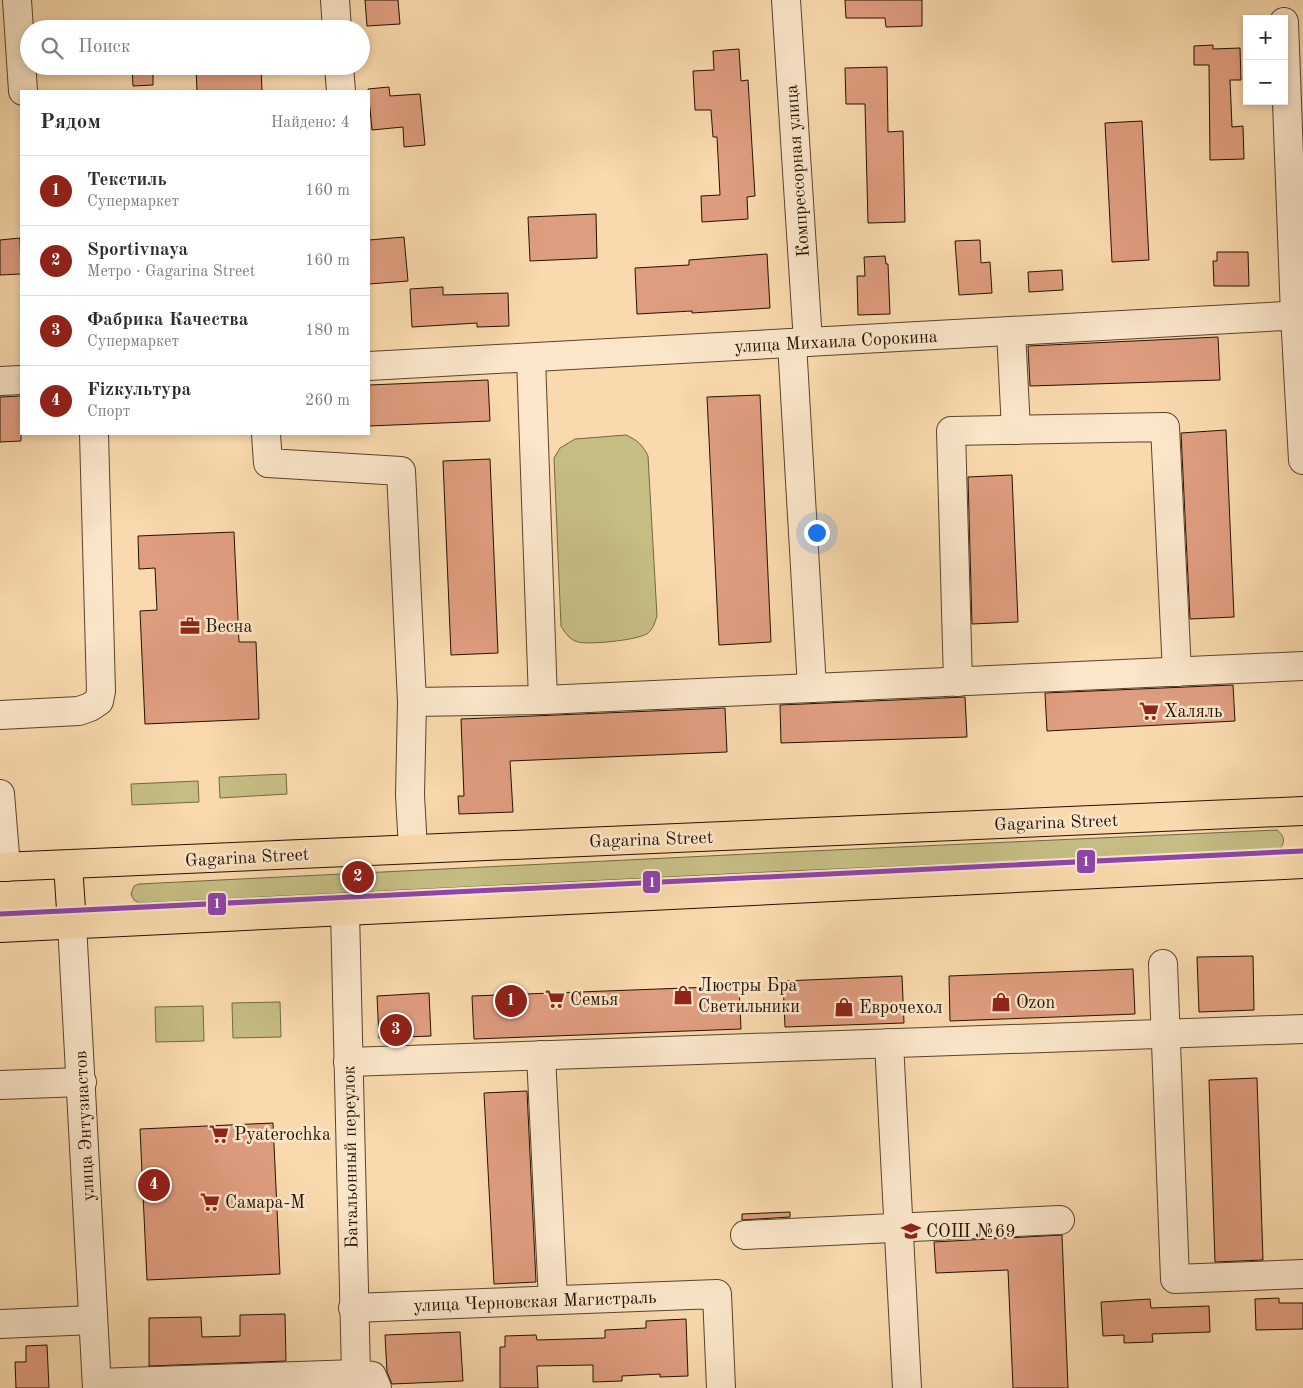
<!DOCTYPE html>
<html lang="ru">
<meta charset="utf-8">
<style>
:root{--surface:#fff;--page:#f7f7f7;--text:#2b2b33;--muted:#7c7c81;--line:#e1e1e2;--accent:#8f2418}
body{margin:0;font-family:"Old Standard TT",serif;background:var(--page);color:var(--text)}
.controls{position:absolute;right:15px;top:15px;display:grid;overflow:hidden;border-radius:0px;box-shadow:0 2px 8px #0003}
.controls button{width:45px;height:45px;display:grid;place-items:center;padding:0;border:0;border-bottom:1px solid var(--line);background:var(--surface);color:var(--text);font:25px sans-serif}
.you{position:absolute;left:816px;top:532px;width:18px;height:18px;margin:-12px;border:4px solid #fff;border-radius:50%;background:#1a73e8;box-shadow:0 0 0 8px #1a73e833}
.badge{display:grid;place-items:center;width:32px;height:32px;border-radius:50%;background:var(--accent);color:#fff;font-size:16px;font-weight:700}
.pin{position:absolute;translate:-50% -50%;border:2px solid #fff;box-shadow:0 1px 5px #0006}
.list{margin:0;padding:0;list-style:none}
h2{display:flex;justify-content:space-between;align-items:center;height:65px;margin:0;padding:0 20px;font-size:21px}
h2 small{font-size:16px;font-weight:400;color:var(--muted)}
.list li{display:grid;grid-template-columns:32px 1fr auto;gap:15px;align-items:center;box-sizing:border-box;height:70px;padding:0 20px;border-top:1px solid var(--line)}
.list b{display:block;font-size:19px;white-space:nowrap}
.list p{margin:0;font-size:16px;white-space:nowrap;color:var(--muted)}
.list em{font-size:16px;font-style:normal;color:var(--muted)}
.icon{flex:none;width:28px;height:28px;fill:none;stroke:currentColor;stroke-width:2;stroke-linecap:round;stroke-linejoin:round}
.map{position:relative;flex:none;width:1303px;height:1388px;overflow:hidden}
.search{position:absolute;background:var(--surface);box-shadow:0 2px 8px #0003;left:20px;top:20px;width:350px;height:55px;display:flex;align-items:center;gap:12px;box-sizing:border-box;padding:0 18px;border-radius:28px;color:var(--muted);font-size:19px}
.panel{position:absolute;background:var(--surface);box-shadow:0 2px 8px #0003;left:20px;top:90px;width:350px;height:345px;border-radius:0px}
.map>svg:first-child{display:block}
.green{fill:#c5bd84;stroke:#746742}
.building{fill:#df9d7f;stroke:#241100}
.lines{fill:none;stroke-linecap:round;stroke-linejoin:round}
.minor-casing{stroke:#59432b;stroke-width:30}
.major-casing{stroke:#241100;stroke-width:30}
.minor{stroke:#fbe6ca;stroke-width:28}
.major{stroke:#f9d9ad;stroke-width:28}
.metro-1-casing{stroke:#fbe6ca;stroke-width:9}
.metro-1{stroke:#8e44ad;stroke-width:5}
.labels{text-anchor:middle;stroke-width:5;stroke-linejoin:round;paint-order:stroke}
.street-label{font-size:18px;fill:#241100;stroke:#fbe6ca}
.poi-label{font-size:18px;fill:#241100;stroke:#fbe6ca;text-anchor:start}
.line-badge{stroke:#fbe6ca;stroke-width:2}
.badge-label{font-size:14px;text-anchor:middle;font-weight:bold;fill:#fff}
</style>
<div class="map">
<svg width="1303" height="1388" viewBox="0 0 1303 1388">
<rect width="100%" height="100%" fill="#f9d9ad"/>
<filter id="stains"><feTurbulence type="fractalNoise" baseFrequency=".004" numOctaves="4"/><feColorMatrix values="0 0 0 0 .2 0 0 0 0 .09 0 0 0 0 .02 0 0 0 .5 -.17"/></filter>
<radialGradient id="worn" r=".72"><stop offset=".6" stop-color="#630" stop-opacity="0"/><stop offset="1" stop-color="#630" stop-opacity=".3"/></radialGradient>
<!-- green -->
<g class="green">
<path d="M626,435C637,440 643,445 648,456L657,616C655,622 653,629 648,633C640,640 589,645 578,642C570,640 565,633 561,626L554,458L560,448L575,439Z"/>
<path d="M286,774L287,794L220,798L219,777Z"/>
<path d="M198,781L199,802L132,805L131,784Z"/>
<path d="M1277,830C1285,836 1286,844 1278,850L790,871L140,903L134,900L131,894L134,886L139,884L789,852Z"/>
<path d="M280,1002L281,1037L233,1038L232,1003Z"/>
<path d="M203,1006L204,1041L156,1042L155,1007Z"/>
</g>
<!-- building -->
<g class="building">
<path d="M365,0H398L400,24L367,26Z"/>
<path d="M845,0H922V26L886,27L885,18H846Z"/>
<path d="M1213,45V49L1240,48L1241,80H1230L1232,127L1243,126L1244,159L1210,160L1209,65H1194V46Z"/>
<path d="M739,49L741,81L748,80L755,196L747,197L748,219L702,222L701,196L720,195L717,137H713L711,110H695L693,71L714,70L713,51Z"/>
<path d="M132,66H153V85L133,86Z"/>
<path d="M214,66H261L262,91H197L196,68H214Z"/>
<path d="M887,67L888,132L903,131L905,222L868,223L865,104H846L845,68Z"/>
<path d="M389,87L390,96L420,94L425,145L404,147L403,127L372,130L368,89Z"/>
<path d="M1142,121L1149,260L1112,262L1105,123Z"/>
<path d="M596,214L597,258L530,261L528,217Z"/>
<path d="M404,237L408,281L369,284V240Z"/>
<path d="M20,238L21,274L0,275V240Z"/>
<path d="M980,240L981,263L990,262L992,293L959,295L955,241Z"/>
<path d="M1217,252H1248L1249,286H1214L1213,261H1217Z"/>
<path d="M767,254L770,308L692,313V311L637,314L635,268L689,265V260Z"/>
<path d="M885,256L886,264H888L890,314L858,315L857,276H865L864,257Z"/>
<path d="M1062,270L1063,290L1029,292L1028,272Z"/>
<path d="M443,287V295L508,293L509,326L477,327V323L412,327L410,289Z"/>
<path d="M1218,337L1220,380L1030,386L1028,346Z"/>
<path d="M488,380L490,421L369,426V385Z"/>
<path d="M760,395L771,642L719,645L707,397Z"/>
<path d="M21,396V441L0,442V397Z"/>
<path d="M1226,430L1234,617L1190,619L1181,433Z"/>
<path d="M490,459L498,653L451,655L443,461Z"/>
<path d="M1012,475L1018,622L972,624L968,477Z"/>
<path d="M234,532L239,642H256L259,719L145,724L140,611L157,610L155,568L139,569L138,536Z"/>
<path d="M1233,685L1235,721L1047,731L1045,693Z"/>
<path d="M965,697L967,737L781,743L780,705Z"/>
<path d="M725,708L727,752L510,761L513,812L459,814L458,796H464L461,719Z"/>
<path d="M1253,956L1254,1010L1199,1012L1197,957Z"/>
<path d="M1133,969L1135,1014L950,1021L949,976Z"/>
<path d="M902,976L904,1023L785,1027L783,981Z"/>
<path d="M739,986L741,1029L474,1039L472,996Z"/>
<path d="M429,993L431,1036L379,1038L377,996Z"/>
<path d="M1257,1078L1263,1260L1215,1262L1209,1080Z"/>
<path d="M527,1091L536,1282L494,1284L484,1093Z"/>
<path d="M273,1123L280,1274L147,1280L140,1129Z"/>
<path d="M790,1212V1217L742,1220V1214Z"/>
<path d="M1062,1235L1068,1388H1013L1008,1270L936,1273L934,1242Z"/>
<path d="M1279,1298V1303H1303V1329L1256,1330L1255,1299Z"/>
<path d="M1150,1299L1151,1308L1209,1306L1210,1332L1152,1334L1153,1342L1124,1343V1335L1103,1336L1101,1302Z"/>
<path d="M285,1314L286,1361L149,1366V1318L201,1317L202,1337L240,1336V1315Z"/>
<path d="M686,1319L688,1376L660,1377V1374L622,1376V1381L593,1382V1365L537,1366L538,1388H500V1347H505V1336L536,1335L537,1340L605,1338V1330L646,1328V1321Z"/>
<path d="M460,1332L463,1381L392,1384L387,1372L385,1335Z"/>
<path d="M47,1345L49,1388H16L15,1362H26V1346Z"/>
</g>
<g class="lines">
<defs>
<g id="minor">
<path d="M17,0L23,91"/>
<path d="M335,0L337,29"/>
<path d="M786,0L808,342"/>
<path d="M1284,22L1295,315L1303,460"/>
<path d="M339,66L341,91"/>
<path d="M1011,331L1016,430"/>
<path d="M792,343L812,688"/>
<path d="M531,358L543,700"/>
<path d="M369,366L1303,315"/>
<path d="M0,381L21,380"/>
<path d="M266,434L268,463L401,471L412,702L410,795L413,849"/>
<path d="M958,682L951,431L1165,427L1177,672"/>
<path d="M412,702L543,700L1303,666"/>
<path d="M0,715L79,711L90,707L99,701L101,691L94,434"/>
<path d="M0,794L6,867"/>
<path d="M345,911L356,1374L372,1376L377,1388"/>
<path d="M72,924L97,1388"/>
<path d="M1163,964L1175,1279L1303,1274"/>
<path d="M889,1043L907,1388"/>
<path d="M541,1055L553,1300"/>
<path d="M348,1062L1303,1029"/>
<path d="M0,1085L82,1082"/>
<path d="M745,1235L1060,1220"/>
<path d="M353,1308L717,1294L721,1388"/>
<path d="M0,1324L93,1320"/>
<path d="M97,1383L356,1374"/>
</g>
<g id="major">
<path d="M68,865L72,924"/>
<path d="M0,867L1303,811"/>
<path d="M0,928L1303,864"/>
</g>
</defs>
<!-- minor casing -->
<use href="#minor" class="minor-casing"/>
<!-- major casing -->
<use href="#major" class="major-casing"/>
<!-- minor -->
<use href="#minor" class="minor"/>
<!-- major -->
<use href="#major" class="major"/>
<defs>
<path id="metro-1" d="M0,914L1303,851"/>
</defs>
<!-- metro-1 casing -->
<use href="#metro-1" class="metro-1-casing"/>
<!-- metro-1 -->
<use href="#metro-1" class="metro-1"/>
</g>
<!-- icons -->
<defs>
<symbol id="office-bare" viewBox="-9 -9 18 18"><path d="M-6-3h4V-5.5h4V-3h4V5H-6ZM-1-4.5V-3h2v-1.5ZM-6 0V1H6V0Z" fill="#8f2418" stroke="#fbe6ca" stroke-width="2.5" paint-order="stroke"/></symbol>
<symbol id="supermarket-bare" viewBox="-9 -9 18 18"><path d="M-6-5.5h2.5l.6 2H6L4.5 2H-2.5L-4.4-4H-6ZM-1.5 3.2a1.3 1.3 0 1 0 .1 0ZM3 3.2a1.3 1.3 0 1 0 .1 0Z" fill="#8f2418" stroke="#fbe6ca" stroke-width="2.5" paint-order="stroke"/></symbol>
<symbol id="shop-bare" viewBox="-9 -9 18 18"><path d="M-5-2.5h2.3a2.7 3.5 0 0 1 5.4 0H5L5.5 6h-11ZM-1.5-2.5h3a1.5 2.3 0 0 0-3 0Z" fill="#8f2418" stroke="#fbe6ca" stroke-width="2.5" paint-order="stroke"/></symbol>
<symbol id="school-bare" viewBox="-9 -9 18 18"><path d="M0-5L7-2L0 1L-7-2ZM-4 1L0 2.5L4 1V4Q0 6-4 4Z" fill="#8f2418" stroke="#fbe6ca" stroke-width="2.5" paint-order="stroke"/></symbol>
</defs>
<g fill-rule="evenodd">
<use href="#office-bare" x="176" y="612" width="28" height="28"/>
<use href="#supermarket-bare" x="1135" y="697" width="28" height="28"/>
<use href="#shop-bare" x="669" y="981" width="28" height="28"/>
<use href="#supermarket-bare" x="541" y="985" width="28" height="28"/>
<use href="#shop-bare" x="987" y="988" width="28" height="28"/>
<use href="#shop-bare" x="830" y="993" width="28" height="28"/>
<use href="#supermarket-bare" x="205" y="1120" width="28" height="28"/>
<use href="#supermarket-bare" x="196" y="1188" width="28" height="28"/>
<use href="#school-bare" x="897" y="1217" width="28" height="28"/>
</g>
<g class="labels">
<!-- street labels -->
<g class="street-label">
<text transform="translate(797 171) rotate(-94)" y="6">Компрессорная улица</text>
<text transform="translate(836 341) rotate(-3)" y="6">улица Михаила Сорокина</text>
<text transform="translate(1056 822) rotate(-2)" y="6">Gagarina Street</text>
<text transform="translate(651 839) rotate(-2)" y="6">Gagarina Street</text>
<text transform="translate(247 857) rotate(-3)" y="6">Gagarina Street</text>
<text transform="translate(84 1126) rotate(-93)" y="6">улица Энтузиастов</text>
<text transform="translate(350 1157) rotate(-91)" y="6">Батальонный переулок</text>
<text transform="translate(535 1301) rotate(-2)" y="6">улица Черновская Магистраль</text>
</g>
<!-- poi labels -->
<g class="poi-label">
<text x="205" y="632">Весна</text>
<text x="1164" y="717">Халяль</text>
<text x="698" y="991">Люстры Бра<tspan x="698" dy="21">Светильники</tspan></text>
<text x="570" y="1005">Семья</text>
<text x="1016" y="1008">Ozon</text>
<text x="859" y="1013">Еврочехол</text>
<text x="234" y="1140">Pyaterochka</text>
<text x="225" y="1208">Самара-М</text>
<text x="926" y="1237">СОШ №69</text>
</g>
</g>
<g class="line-badge">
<rect x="1076" y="849" width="20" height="25" rx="5" fill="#8e44ad"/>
<rect x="642" y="870" width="19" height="24" rx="5" fill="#8e44ad"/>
<rect x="207" y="892" width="20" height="24" rx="5" fill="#8e44ad"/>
</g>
<g class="badge-label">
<text x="1086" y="866">1</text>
<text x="652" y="887">1</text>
<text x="217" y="908">1</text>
</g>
<rect width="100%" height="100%" filter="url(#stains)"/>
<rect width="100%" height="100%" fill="url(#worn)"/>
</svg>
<div class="controls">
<button>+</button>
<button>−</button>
</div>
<div class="you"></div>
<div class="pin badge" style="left:511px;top:1001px">1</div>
<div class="pin badge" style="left:358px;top:877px">2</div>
<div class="pin badge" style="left:396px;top:1030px">3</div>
<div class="pin badge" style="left:154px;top:1185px">4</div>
<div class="search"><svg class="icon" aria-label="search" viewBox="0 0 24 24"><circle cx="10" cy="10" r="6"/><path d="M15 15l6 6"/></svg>Поиск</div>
<section class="panel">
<h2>Рядом<small>Найдено: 4</small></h2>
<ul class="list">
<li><span class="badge">1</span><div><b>Текстиль</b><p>Супермаркет</p></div><em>160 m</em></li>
<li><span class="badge">2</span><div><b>Sportivnaya</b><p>Метро · Gagarina Street</p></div><em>160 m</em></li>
<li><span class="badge">3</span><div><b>Фабрика Качества</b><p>Супермаркет</p></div><em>180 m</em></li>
<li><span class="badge">4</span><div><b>Fizкультура</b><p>Спорт</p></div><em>260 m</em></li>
</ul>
</section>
</div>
